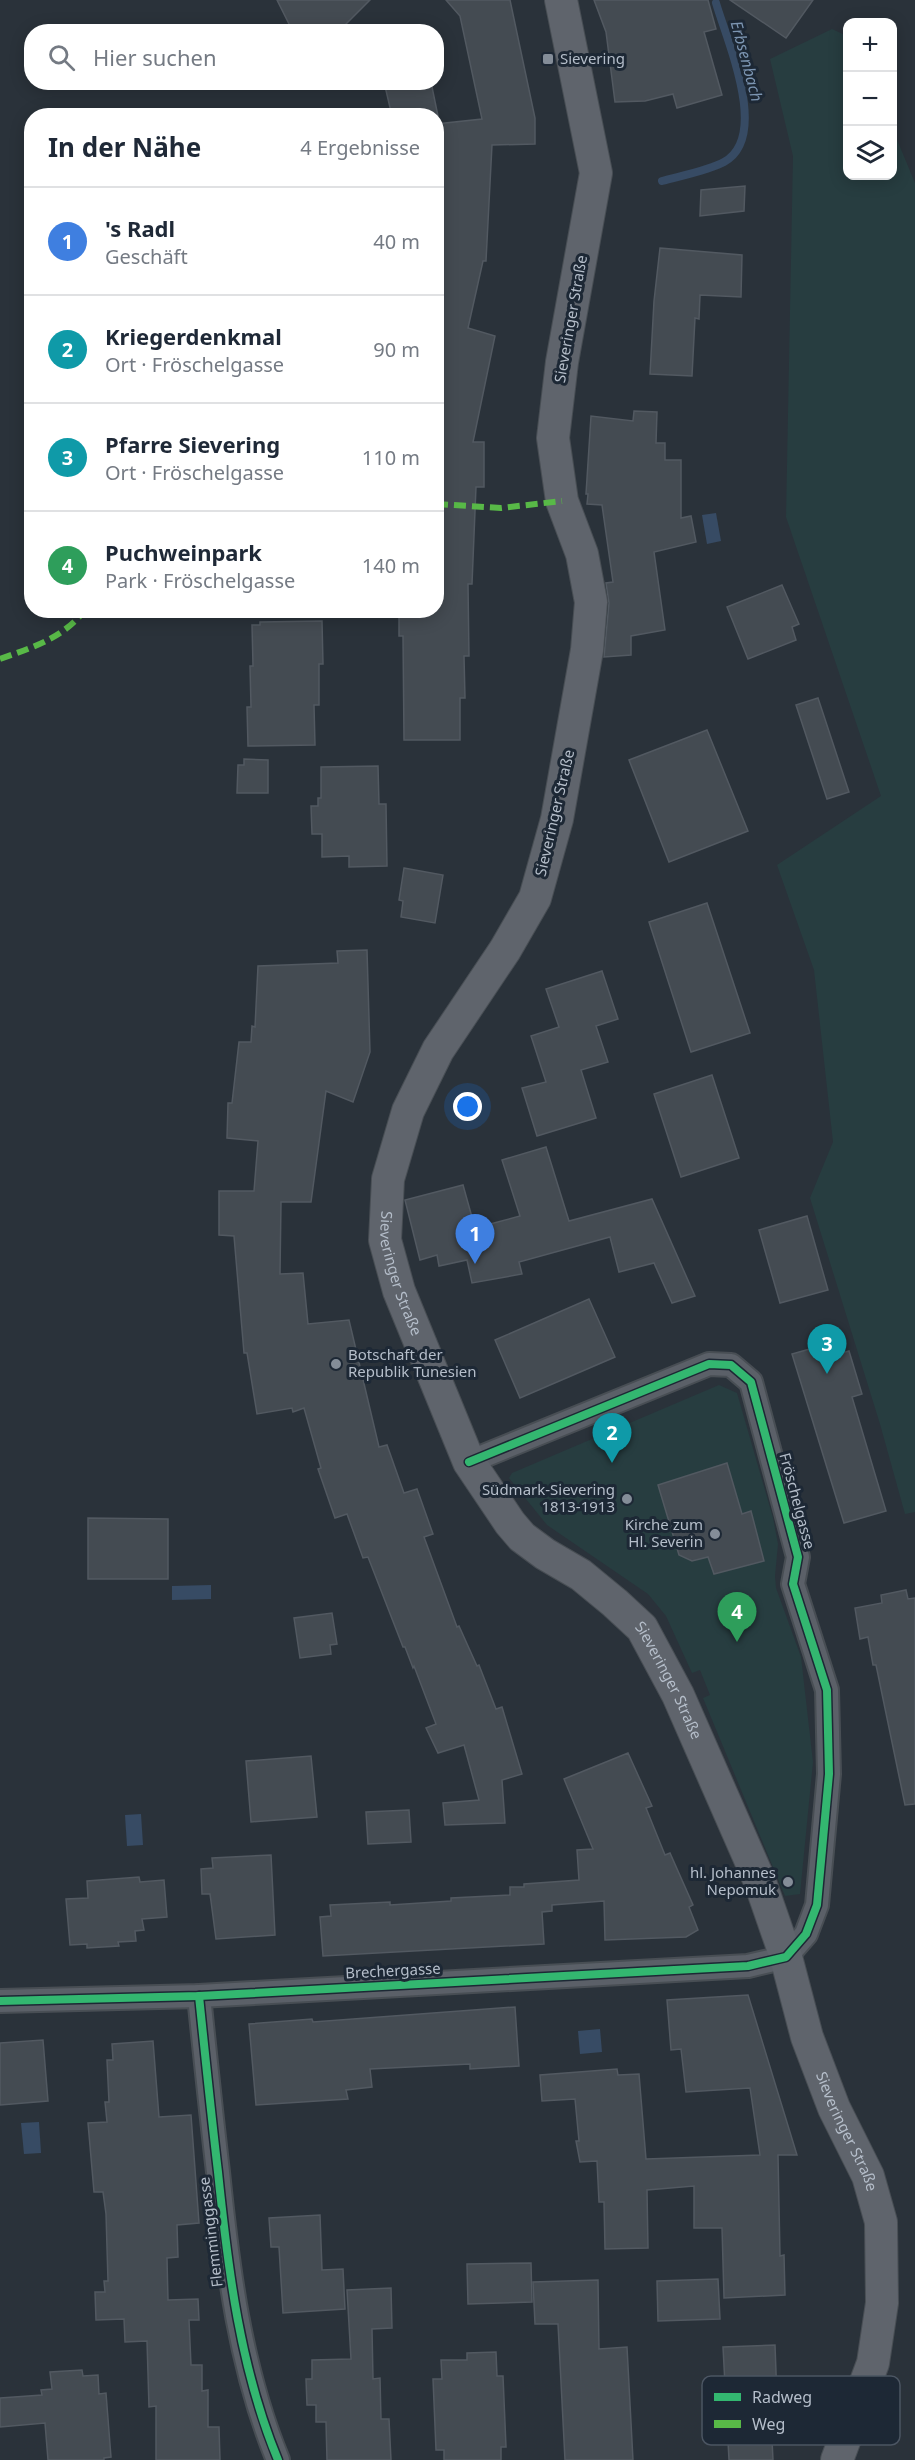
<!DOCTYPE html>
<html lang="de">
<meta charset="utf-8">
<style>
:root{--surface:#fff;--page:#f6f6f7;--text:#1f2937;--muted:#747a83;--line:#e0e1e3;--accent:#848d98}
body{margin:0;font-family:"Noto Sans",sans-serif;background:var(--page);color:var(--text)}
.controls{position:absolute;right:18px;top:18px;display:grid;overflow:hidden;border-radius:12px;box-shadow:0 3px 15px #0003}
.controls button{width:54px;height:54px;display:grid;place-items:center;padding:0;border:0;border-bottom:2px solid var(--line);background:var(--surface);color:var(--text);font:30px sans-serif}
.you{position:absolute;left:468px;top:1107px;width:21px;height:21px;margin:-15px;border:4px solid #fff;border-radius:50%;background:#1a73e8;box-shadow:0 0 0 9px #1a73e833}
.badge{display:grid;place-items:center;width:39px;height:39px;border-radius:50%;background:var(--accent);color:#fff;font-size:20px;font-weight:700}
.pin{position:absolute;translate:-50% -50px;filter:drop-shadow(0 2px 3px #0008)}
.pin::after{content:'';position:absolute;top:32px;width:21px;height:18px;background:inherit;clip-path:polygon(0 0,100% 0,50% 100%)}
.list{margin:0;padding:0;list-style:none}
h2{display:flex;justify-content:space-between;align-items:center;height:78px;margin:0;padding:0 24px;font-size:26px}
h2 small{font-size:20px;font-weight:400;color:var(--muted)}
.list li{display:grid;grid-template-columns:39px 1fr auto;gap:18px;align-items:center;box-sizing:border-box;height:108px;padding:0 24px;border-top:2px solid var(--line)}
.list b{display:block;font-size:22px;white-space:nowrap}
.list p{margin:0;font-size:20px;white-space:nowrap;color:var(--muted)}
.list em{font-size:20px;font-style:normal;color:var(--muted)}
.icon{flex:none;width:33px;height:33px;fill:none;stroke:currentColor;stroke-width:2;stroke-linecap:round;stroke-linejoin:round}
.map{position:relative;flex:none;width:915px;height:2460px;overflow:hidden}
.search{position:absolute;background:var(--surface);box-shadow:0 3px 15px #0003;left:24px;top:24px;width:420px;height:66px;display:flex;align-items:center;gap:15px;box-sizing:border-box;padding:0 21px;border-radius:24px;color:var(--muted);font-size:22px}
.panel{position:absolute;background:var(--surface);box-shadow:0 3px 15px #0003;left:24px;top:108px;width:420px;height:510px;border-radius:24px}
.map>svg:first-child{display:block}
.green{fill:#273d40}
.water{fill:#374b64}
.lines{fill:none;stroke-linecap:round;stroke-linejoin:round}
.stream{stroke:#374b64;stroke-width:8}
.building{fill:#444b52;stroke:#525961;stroke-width:1.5}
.street-casing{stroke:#484e54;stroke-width:26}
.secondary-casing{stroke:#484e54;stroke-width:34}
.street{stroke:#5b6068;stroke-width:22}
.secondary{stroke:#5f646c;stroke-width:32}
.quiet{stroke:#58b947;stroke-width:6;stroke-dasharray:12 6;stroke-linecap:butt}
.cycleway-casing{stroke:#1d2835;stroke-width:11}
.cycleway{stroke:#33b770;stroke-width:8}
.poi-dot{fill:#848d98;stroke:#1d2835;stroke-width:2}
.labels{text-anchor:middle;stroke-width:6;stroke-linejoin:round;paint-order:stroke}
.poi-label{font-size:15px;fill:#b5beca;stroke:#1d2835;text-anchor:end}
.street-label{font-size:15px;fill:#b5beca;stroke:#1d2835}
.water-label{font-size:16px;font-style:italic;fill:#7c95b2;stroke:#1d2835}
.key{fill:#1d2835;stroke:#4b5562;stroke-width:1.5}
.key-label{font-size:16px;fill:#b5beca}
</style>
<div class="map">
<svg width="915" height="2460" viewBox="0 0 915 2460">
<rect width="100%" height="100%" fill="#2a323a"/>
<!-- green -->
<g class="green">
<path d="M832,29L847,36L848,176H892L893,130L915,183V1512L905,1514L880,1424L810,1198L833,1142L814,970L777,865L881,796L786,517L793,156L770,59Z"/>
<path d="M719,1385L737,1393L773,1518L778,1544L775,1576L776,1588L801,1657L813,1762L800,1894L785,1896L703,1698L710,1695L700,1670L692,1673L666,1616L648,1594L547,1525L509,1478L512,1473Z"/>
</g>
<!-- water -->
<g class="water">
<path d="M716,513L721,541L707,544L702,515Z"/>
<path d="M211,1585V1599L172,1600V1586Z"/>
<path d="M141,1814L143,1845L127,1846L125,1815Z"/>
<path d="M600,2029L602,2052L580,2054L578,2031Z"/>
<path d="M39,2122L41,2153L24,2154L21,2123Z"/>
</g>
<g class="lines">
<!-- stream -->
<path class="stream" d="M662,181C680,176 710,170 724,162C770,137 727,41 716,3"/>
</g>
<!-- building -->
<g class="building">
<path d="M277,0H370L338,32H293Z"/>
<path d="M446,0H510L535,118V144L492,145L486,261H483L468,328L495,336L473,442H484V487H476L472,584H468L469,656H464L465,698H460V740H404L403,636H399V614L405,613V610H436V124L482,119L460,16Z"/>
<path d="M594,0H708L716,29L704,32L722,95L677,108L673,94L645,101L615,102L606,32Z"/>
<path d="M730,0H813L786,38Z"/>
<path d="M384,82H431L438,116H392Z"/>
<path d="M745,186L744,211L700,216L701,190Z"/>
<path d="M660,248L742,255L741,297L700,295L699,319L695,318L692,376L650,374L654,301Z"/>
<path d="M634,411L657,412L656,443H665V460H681V518L691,516L696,542L654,552L665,630L631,636V655L604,657L609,603L606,583L613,582L602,505L587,504L588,494H586L591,416L633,421Z"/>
<path d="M782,585L799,624L792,627L796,640L748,659L727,607Z"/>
<path d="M322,621L323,664H319V705H314L315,745L248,746L247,707H251L250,666H253L252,625H260V622Z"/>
<path d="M818,698L849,792L827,799L796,705Z"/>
<path d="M707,730L748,831L669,862L629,760Z"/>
<path d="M244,759L268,760V793H237L238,765H244Z"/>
<path d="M378,766L379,804H386L387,866L349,867V856L322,857V834H312L311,806H318V798H321V767Z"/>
<path d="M404,868L443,875L435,923L401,917L403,901L399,900Z"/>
<path d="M707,903L750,1033L691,1052L649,922Z"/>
<path d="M367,950L370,1052L353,1102L326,1091L311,1202H281L280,1274L303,1273L308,1324L349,1320L379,1447L387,1445L404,1493L417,1489L433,1534L424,1537L457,1627L459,1626L477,1666L479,1665L496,1709L502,1707L522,1774L502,1780L505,1823L445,1825L443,1803L479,1800L464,1745L438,1753L426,1728L436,1724L414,1666L413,1668L405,1647H403L368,1557L363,1558L347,1514L335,1518L318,1469L321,1468L304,1408L293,1412L292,1408L257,1414L247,1353H244L234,1236L219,1235V1191H254L258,1141L227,1138L228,1103H232L239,1042H251L252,1026L255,1027L258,966L338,963L337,951Z"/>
<path d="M602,971L618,1019L596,1026L608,1062L581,1070L596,1118L537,1136L522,1088L546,1082L531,1036L559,1027L546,989Z"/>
<path d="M712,1075L739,1158L681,1177L654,1094Z"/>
<path d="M546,1147L569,1221L652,1199L695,1296L672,1303L654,1263L619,1272L610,1237L519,1262L522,1274L472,1283L467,1260L439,1266L437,1255L420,1260L405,1200L463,1185L475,1228L520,1216L502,1160Z"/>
<path d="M807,1216L828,1290L780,1303L759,1230Z"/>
<path d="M589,1299L615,1357L520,1398L495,1340Z"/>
<path d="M838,1341L842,1353L849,1351L862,1394L852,1397L886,1511L844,1523L792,1354Z"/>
<path d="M727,1463L742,1514L751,1511L764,1561L714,1574L708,1557L692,1561L679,1555L658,1485Z"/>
<path d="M88,1518L168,1519V1579H88Z"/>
<path d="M906,1590L908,1599L915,1598V1804L905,1805L876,1665H873L868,1637L860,1639L855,1608L882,1603L881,1595Z"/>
<path d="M332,1613L337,1644L330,1645L331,1654L300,1658L294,1618Z"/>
<path d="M628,1753L652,1806L646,1808L665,1855L670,1853L693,1905L689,1907L698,1930L686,1937L605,1940L604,1901L552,1905V1911L542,1912L544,1944L323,1956L320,1917L331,1916L330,1905L390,1902V1905L451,1901V1898L510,1895V1887H524V1884L579,1880L577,1850L593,1849L564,1779Z"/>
<path d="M311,1756L317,1817L251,1822L246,1761Z"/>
<path d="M409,1810L411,1842L368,1844L366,1812Z"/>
<path d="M271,1855L275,1935L216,1939L210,1894H202L201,1869L213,1868L212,1858Z"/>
<path d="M139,1877L140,1882L164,1880L167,1917L142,1919L144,1930L135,1931L136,1941L118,1942L119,1946L87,1948V1944L70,1945L66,1899L88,1898L87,1881Z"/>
<path d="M748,1995L797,2155H778L780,2256L784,2255L785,2295L724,2298L722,2228H694V2186L647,2190L648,2248L605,2249L604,2202H599L597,2161L580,2162L576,2141H579L575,2099L542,2101L540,2075L617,2069L618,2075L639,2074L646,2159L760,2155L750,2088L686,2092L681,2049L671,2050L667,2000Z"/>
<path d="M515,2007L519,2066L470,2069V2064L370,2069L372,2087L346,2090L348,2099L256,2105L249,2024L312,2019L313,2022Z"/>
<path d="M43,2040L48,2101L0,2105V2043Z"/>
<path d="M153,2041L159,2117L191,2115L199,2223L177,2225L178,2257L167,2258L168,2300L198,2299L199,2320H189L191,2365H202V2391L208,2390V2427H219L220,2460H156V2406L149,2407L147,2341L125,2342L124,2319L96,2320L95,2292H105L104,2281H108L106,2214L103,2192H94L88,2123L107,2122L105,2102H109L107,2060H113L112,2044Z"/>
<path d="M320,2215L322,2270L343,2269L345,2309L283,2313L279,2247H271L269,2218Z"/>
<path d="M531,2263L532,2302L468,2304L467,2264Z"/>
<path d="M718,2279L720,2319L658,2321L657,2281Z"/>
<path d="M598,2280L599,2349L627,2347L633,2460H565L558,2324H535L533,2282Z"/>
<path d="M391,2288L392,2328L372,2329L373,2379L380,2378L381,2419H389L391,2460H327L326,2422H316V2405H307L306,2379H312V2360L351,2359L347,2290Z"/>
<path d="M775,2345L777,2399H770L773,2460H729L723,2347Z"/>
<path d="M496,2352L497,2376H503L506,2447H501V2460H444V2450H436L433,2379H442L441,2360H467V2353Z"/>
<path d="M82,2370L83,2376L98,2375L99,2394L106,2393L111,2457L104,2458V2460H48L45,2423L0,2427V2398L42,2395L41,2390L52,2389L50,2372Z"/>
</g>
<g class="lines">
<defs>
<g id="street">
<path d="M199,1996C205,2054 211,2113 218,2172C228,2270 240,2368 278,2460"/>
<path d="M0,2001L199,1996L748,1966L786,1957L806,1934L817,1905L829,1774L827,1690L793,1584L798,1557L751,1382L731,1365L709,1364L469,1462"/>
</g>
<g id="secondary">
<path id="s1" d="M561,0L596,173L562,362L553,438L562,501L582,554L591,602L587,650L557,819L535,898L505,950L438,1050L408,1111L388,1179L385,1240L399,1291L469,1462L510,1523L522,1537L545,1554L581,1575L615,1603L642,1628L678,1695L760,1882L786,1957L807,2037L834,2108L868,2176L881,2222L882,2303L873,2363L837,2460"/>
</g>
</defs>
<!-- street casing -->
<use href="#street" class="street-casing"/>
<!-- secondary casing -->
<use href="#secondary" class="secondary-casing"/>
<!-- street -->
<use href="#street" class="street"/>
<!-- secondary -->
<use href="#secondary" class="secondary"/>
<!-- quiet -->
<g class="quiet">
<path d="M436,504L501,508L562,501"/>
<path d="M0,659C33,647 62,639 85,610"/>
</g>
<defs>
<g id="cycleway">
<path d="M199,1996C205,2054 211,2113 218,2172C228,2270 240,2368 278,2460"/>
<path d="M0,2001L199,1996L748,1966L786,1957L806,1934L817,1905L829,1774L827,1690L793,1584L798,1557L751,1382L731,1365L709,1364L469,1462"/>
</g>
</defs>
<!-- cycleway casing -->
<use href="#cycleway" class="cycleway-casing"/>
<!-- cycleway -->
<use href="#cycleway" class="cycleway"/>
</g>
<!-- markers -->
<g class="poi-dot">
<rect x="542" y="53" width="12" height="12" rx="3"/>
<circle cx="336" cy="1364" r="6"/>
<circle cx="627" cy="1499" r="6"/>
<circle cx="715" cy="1534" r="6"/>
<circle cx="788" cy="1882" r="6"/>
</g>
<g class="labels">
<!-- poi labels -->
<g class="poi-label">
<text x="560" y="64" text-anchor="start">Sievering</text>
<text x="348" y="1360" text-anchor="start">Botschaft der<tspan x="348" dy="17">Republik Tunesien</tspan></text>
<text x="615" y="1495">Südmark-Sievering<tspan x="615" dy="17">1813-1913</tspan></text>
<text x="703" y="1530">Kirche zum<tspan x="703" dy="17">Hl. Severin</tspan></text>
<text x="776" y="1878">hl. Johannes<tspan x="776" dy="17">Nepomuk</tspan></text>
</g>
<!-- street labels -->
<g class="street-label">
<text transform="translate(571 319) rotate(-80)" y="5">Sieveringer Straße</text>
<text transform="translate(555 813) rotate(-77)" y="5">Sieveringer Straße</text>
<text dy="5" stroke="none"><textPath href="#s1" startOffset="1332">Sieveringer Straße</textPath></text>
<text transform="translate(797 1501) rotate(75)" y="5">Fröschelgasse</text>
<text dy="5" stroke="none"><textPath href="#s1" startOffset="1836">Sieveringer Straße</textPath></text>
<text transform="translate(393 1971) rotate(-3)" y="5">Brechergasse</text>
<text dy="5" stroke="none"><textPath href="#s1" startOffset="2322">Sieveringer Straße</textPath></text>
<text transform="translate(211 2232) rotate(-97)" y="5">Flemminggasse</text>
</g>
<!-- water labels -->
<g class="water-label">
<text transform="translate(747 61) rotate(75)" y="6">Erbsenbach</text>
</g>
</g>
<!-- legend -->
<rect x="702" y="2376" width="198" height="69" rx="9" class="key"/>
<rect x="714" y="2393" width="27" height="8" fill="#33b770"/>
<rect x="714" y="2420" width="27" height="8" fill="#58b947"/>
<g class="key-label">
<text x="752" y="2403">Radweg</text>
<text x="752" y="2430">Weg</text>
</g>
</svg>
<div class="controls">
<button>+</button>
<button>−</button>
<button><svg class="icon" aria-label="layers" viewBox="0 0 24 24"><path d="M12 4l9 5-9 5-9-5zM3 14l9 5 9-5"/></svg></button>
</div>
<div class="you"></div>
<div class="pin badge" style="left:475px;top:1264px;background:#3f7fe0">1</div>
<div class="pin badge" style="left:612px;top:1463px;background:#0f9aa8">2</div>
<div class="pin badge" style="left:827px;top:1374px;background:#0f9aa8">3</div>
<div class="pin badge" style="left:737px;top:1642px;background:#2e9e5b">4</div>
<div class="search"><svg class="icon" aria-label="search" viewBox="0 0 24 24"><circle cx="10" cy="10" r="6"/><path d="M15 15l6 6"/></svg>Hier suchen</div>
<section class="panel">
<h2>In der Nähe<small>4 Ergebnisse</small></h2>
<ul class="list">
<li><span class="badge" style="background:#3f7fe0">1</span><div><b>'s Radl</b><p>Geschäft</p></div><em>40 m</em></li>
<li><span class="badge" style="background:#0f9aa8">2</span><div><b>Kriegerdenkmal</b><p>Ort · Fröschelgasse</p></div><em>90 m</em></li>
<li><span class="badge" style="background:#0f9aa8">3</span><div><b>Pfarre Sievering</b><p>Ort · Fröschelgasse</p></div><em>110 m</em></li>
<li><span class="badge" style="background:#2e9e5b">4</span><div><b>Puchweinpark</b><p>Park · Fröschelgasse</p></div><em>140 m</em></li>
</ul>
</section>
</div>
